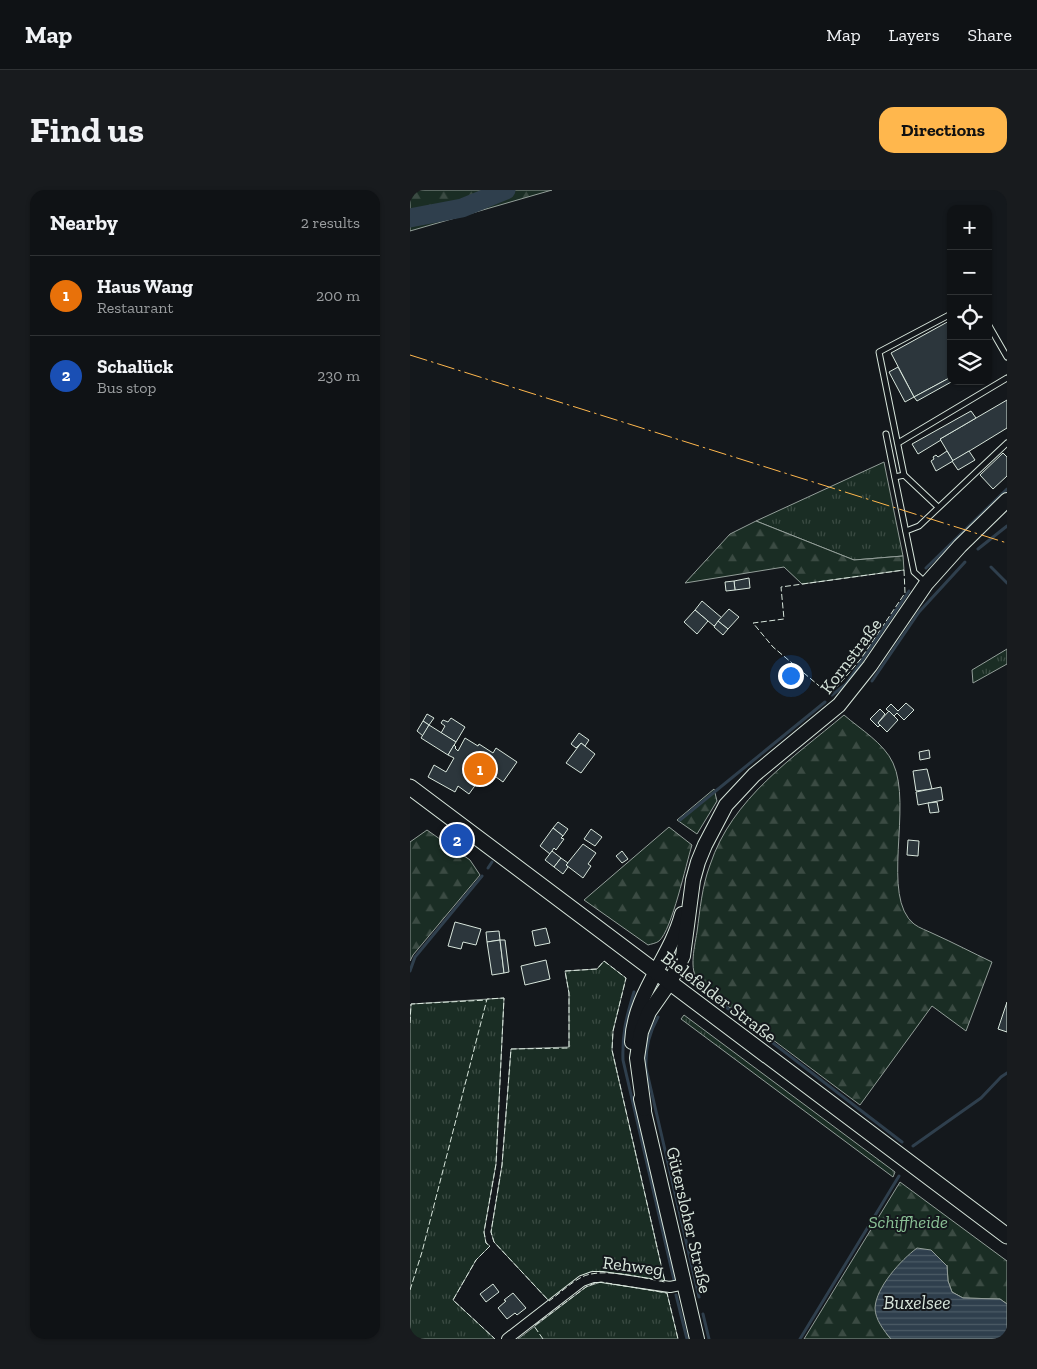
<!DOCTYPE html>
<meta charset="utf-8">
<style>
:root{--surface:#0f1215;--page:#181b1e;--text:#f1f3f6;--muted:#9b9ea0;--line:#2f3234;--accent:#ffb74d}
body{margin:0;font-family:"Zilla Slab",serif;background:var(--page);color:var(--text)}
.controls{position:absolute;right:15px;top:15px;display:grid;overflow:hidden;border-radius:10px;box-shadow:0 1px 4px #0004}
.controls button{width:45px;height:45px;display:grid;place-items:center;padding:0;border:0;border-bottom:1px solid var(--line);background:var(--surface);color:var(--text);font:25px sans-serif}
.you{position:absolute;left:380px;top:485px;width:18px;height:18px;margin:-12px;border:4px solid #fff;border-radius:50%;background:#1a73e8;box-shadow:0 0 0 8px #1a73e833}
.badge{display:grid;place-items:center;width:32px;height:32px;border-radius:50%;background:var(--accent);color:#fff;font-size:16px;font-weight:700}
.pin{position:absolute;translate:-50% -50%;border:2px solid #fff;box-shadow:0 1px 5px #0006}
.list{margin:0;padding:0;list-style:none}
h2{display:flex;justify-content:space-between;align-items:center;height:65px;margin:0;padding:0 20px;font-size:21px}
h2 small{font-size:16px;font-weight:400;color:var(--muted)}
.list li{display:grid;grid-template-columns:32px 1fr auto;gap:15px;align-items:center;box-sizing:border-box;height:80px;padding:0 20px;border-top:1px solid var(--line)}
.list b{display:block;font-size:19px;white-space:nowrap}
.list p{margin:0;font-size:16px;white-space:nowrap;color:var(--muted)}
.list em{font-size:16px;font-style:normal;color:var(--muted)}
.icon{flex:none;width:28px;height:28px;fill:none;stroke:currentColor;stroke-width:2;stroke-linecap:round;stroke-linejoin:round}
.map{position:relative;flex:none;width:597px;height:1149px;overflow:hidden;border-radius:15px}
header{display:flex;align-items:center;gap:30px;box-sizing:border-box;height:70px;padding:0 25px;background:var(--surface);border-bottom:1px solid var(--line)}
header strong{font-size:24px}
nav{display:flex;gap:28px;margin-inline-start:auto;font-size:18px}
.intro{display:flex;align-items:center;justify-content:space-between;box-sizing:border-box;height:120px;padding:0 30px}
h1{margin:0;font-size:35px}
.button{padding:12px 22px;border-radius:15px;background:var(--accent);color:#111;font-size:18px;font-weight:700}
main{display:flex;gap:30px;padding:0 30px}
aside{flex:1;background:var(--surface);border-radius:15px;box-shadow:0 1px 4px #0004}
.map>svg:first-child{display:block}
.grass{fill:url(#grass-tufts);stroke:#939e99}
.forest{fill:url(#forest-firs);stroke:#939e99}
.water{fill:url(#water-rules);stroke:#939e99}
.lines{fill:none;stroke-linecap:round;stroke-linejoin:round}
.stream{stroke:#2f3f4d;stroke-width:3}
.river{stroke:#2f3f4d;stroke-width:19}
.building{fill:#2c363c;stroke:#d8e6dc}
.lane-casing{stroke:#d8e6dc;stroke-width:7}
.street-casing{stroke:#d8e6dc;stroke-width:12}
.secondary-casing{stroke:#d8e6dc;stroke-width:16}
.primary-casing{stroke:#d8e6dc;stroke-width:17}
.lane{stroke:#14181c;stroke-width:5}
.street{stroke:#14181c;stroke-width:10}
.secondary{stroke:#14181c;stroke-width:14}
.primary{stroke:#14181c;stroke-width:15}
.fence{stroke:#d8e6dc;stroke-width:1;stroke-dasharray:6 2.5;stroke-linecap:butt}
.power{stroke:#ffb74d;stroke-width:1;stroke-dasharray:18 4 2.5 4;stroke-linecap:butt}
.labels{text-anchor:middle;stroke-width:4;stroke-linejoin:round;paint-order:stroke}
.street-label{font-size:18px;fill:#d8e6dc;stroke:#14181c}
.park-label{font-size:18px;font-style:italic;fill:#8ac095;stroke:#14181c}
.water-label{font-size:19px;font-style:italic;fill:#d8e6dc;stroke:#14181c}
</style>
<header>
<strong>Map</strong>
<nav><a>Map</a><a>Layers</a><a>Share</a></nav>
</header>
<div class="intro"><h1>Find us</h1><a class="button">Directions</a></div>
<main>
<aside>
<h2>Nearby<small>2 results</small></h2>
<ul class="list">
<li><span class="badge" style="background:#e8710a">1</span><div><b>Haus Wang</b><p>Restaurant</p></div><em>200 m</em></li>
<li><span class="badge" style="background:#1a4fb4">2</span><div><b>Schalück</b><p>Bus stop</p></div><em>230 m</em></li>
</ul>
</aside>
<div class="map">
<svg width="597" height="1149" viewBox="0 0 597 1149">
<defs>
<pattern id="grass-tufts" width="24" height="20" patternUnits="userSpaceOnUse" patternTransform="scale(1.25)"><rect width="24" height="20" fill="#1a2d24"/><path d="M3 7l-1-3M5 7V3M7 7l1-3M15 17l-1-3M17 17v-4M19 17l1-3" fill="none" stroke="#3b4b43"/></pattern>
<pattern id="forest-firs" width="22" height="20" patternUnits="userSpaceOnUse" patternTransform="scale(1.25)"><rect width="22" height="20" fill="#1a2d24"/><path d="M5 1l3.5 6h-7zM16 11l3.5 6h-7z" fill="#3b4b43"/></pattern>
<pattern id="water-rules" width="6" height="5" patternUnits="userSpaceOnUse" patternTransform="scale(1.25)"><rect width="6" height="5" fill="#2f3f4d"/><path d="M0 2.5h6" fill="none" stroke="#4c5b66"/></pattern>
</defs>
<rect width="100%" height="100%" fill="#14181c"/>
<!-- grass -->
<g class="grass">
<path d="M474,272L493,366L444,370L346,331Z"/>
<path d="M597,459V474L563,493L562,480Z"/>
<path d="M194,771L216,788L203,841L202,860L255,1092L192,1082L139,1111L84,1052L81,1042L92,975L101,859L159,857V803L155,781L187,779Z"/>
<path d="M94,808L86,974L74,1042L76,1053L80,1056L66,1070L43,1110L85,1149H0V833L1,814Z"/>
<path d="M274,825L485,982L483,987L271,829Z"/>
<path d="M191,1092L257,1103L268,1149H108L176,1097Z"/>
</g>
<!-- forest -->
<g class="forest">
<path d="M0,0H142L0,41Z"/>
<path d="M346,331L444,370L493,366L494,380L392,394L374,377L275,393L320,344Z"/>
<path d="M434,525C450,539 474,553 483,573C503,616 470,707 504,734C509,738 518,741 524,744C544,753 563,763 582,772L556,841L522,816L450,915L291,796C278,782 284,760 287,742C290,720 292,696 300,675C322,608 383,568 434,525Z"/>
<path d="M304,599L307,611L287,644L267,630Z"/>
<path d="M259,637L282,655C276,674 262,740 249,751C247,753 241,754 238,755L174,710Z"/>
<path d="M17,640L60,670L70,685L3,765L0,771V652Z"/>
<path d="M490,992L597,1071V1114L590,1109L553,1108L542,1102L538,1091L537,1075L476,1143L481,1149H394Z"/>
</g>
<!-- water -->
<path class="water" d="M507,1058L521,1060L537,1076L538,1091L542,1102L553,1108L590,1109L597,1114V1149H481C474,1141 465,1129 465,1118C466,1097 491,1070 507,1058Z"/>
<g class="lines">
<!-- stream -->
<g class="stream">
<path d="M568,359L597,336"/>
<path d="M581,377L597,393"/>
<path d="M516,378L597,299"/>
<path d="M462,491L509,422L555,372"/>
<path d="M422,505L436,494L499,401"/>
<path d="M270,630L415,512"/>
<path d="M78,678L82,672"/>
<path d="M0,781L5,767L72,686"/>
<path d="M295,801L492,952"/>
<path d="M224,802C216,828 212,844 213,870L264,1090"/>
<path d="M248,827C239,843 235,859 236,878L289,1107"/>
<path d="M503,956L571,908L591,887L597,883"/>
<path d="M266,1105L277,1149"/>
<path d="M293,1124L299,1149"/>
<path d="M390,1149L489,986"/>
</g>
<!-- river -->
<path class="river" d="M0,28L52,18L96,0"/>
</g>
<!-- building -->
<g class="building">
<path d="M541,130V187L504,207L481,163Z"/>
<path d="M488,177L504,207L495,212L479,182Z"/>
<path d="M541,187V191H543L507,211L504,207Z"/>
<path d="M597,210V238L543,271L530,249Z"/>
<path d="M561,221L566,228L530,249L531,250L508,264L502,254Z"/>
<path d="M537,261L543,271L526,281L521,271L524,269L523,267L526,265L528,267Z"/>
<path d="M559,261L565,270L548,280L542,271Z"/>
<path d="M593,263L597,267V286L583,299L570,285Z"/>
<path d="M339,388L340,398L325,400L324,391Z"/>
<path d="M324,391L325,400L316,401L315,392Z"/>
<path d="M292,411L312,428L304,436L285,420Z"/>
<path d="M319,419L329,427L318,439L308,431Z"/>
<path d="M285,420L298,431L287,444L274,432Z"/>
<path d="M308,431L318,439L313,445L304,437Z"/>
<path d="M496,513L504,520L494,530L487,523L484,526L476,519L481,514L488,521Z"/>
<path d="M470,519L475,524L468,533L470,535L468,537L460,529Z"/>
<path d="M479,521L488,530L477,542L468,533Z"/>
<path d="M17,524L24,528L19,535L13,531Z"/>
<path d="M41,528L55,537L46,552L31,543L35,536L31,533L33,530L38,532Z"/>
<path d="M13,531L19,535L13,546L7,541Z"/>
<path d="M19,535L46,552L38,565L11,548Z"/>
<path d="M169,543L179,550L175,556L171,553L166,558L161,554Z"/>
<path d="M55,548L68,556L69,554L83,563L86,558L107,572L93,592L79,582L74,583L59,604L48,596L45,602L18,587L24,575L36,582L44,568L38,565L44,555L46,557L45,558L48,561Z"/>
<path d="M171,553L185,564L171,583L156,573Z"/>
<path d="M519,560L520,568L510,570L509,562Z"/>
<path d="M517,579L522,599L506,601L503,581Z"/>
<path d="M531,597L533,610L508,615L506,602Z"/>
<path d="M527,612L529,622L520,623L518,613Z"/>
<path d="M148,632L158,639L153,646L143,638Z"/>
<path d="M143,638L153,646L151,648L154,649L146,660L144,658L140,664L130,656Z"/>
<path d="M181,639L192,647L185,656L174,649Z"/>
<path d="M498,650L509,651L508,666L497,665Z"/>
<path d="M173,654L186,663L178,674L181,676L173,688L156,675Z"/>
<path d="M142,661L151,668L144,677L135,670Z"/>
<path d="M212,661L218,669L212,673L206,666Z"/>
<path d="M151,668L158,673L156,675L158,677L153,684L144,677Z"/>
<path d="M45,732L71,739L66,755L53,752L51,759L38,756Z"/>
<path d="M136,738L140,753L125,756L122,741Z"/>
<path d="M89,741L90,750L77,752L76,742Z"/>
<path d="M90,750L94,783L82,785L77,752Z"/>
<path d="M90,750H95L99,782L94,783Z"/>
<path d="M136,770L140,789L115,795L111,776Z"/>
<path d="M597,812V842L588,839Z"/>
<path d="M83,1094L89,1102L76,1112L70,1104Z"/>
<path d="M103,1103L116,1118L107,1125L105,1123L97,1129L88,1118L96,1111L94,1110Z"/>
</g>
<g class="lines">
<defs>
<g id="lane">
<path d="M578,134L597,167"/>
<path d="M476,244L504,382L516,393"/>
<path d="M488,253L597,188"/>
<path d="M494,285L469,162L541,124"/>
<path d="M485,287L494,285L528,317"/>
<path d="M496,341L509,336L597,253"/>
</g>
<path id="street" d="M97,1149L172,1091L183,1087H192L260,1097L275,1094"/>
<g id="secondary">
<path d="M222,852C224,803 260,769 272,724"/>
<path d="M231,909L287,1149"/>
<path d="M234,919L227,868L231,842L239,822L260,792L273,766L283,690L288,672L295,655L316,615L344,585L429,515L460,476L516,394L550,356L597,310"/>
</g>
<path id="primary" d="M0,597L597,1046"/>
</defs>
<!-- lane casing -->
<use href="#lane" class="lane-casing"/>
<!-- street casing -->
<use href="#street" class="street-casing"/>
<!-- secondary casing -->
<use href="#secondary" class="secondary-casing"/>
<!-- primary casing -->
<use href="#primary" class="primary-casing"/>
<!-- lane -->
<use href="#lane" class="lane"/>
<!-- street -->
<use href="#street" class="street"/>
<!-- secondary -->
<use href="#secondary" class="secondary"/>
<!-- primary -->
<use href="#primary" class="primary"/>
<!-- fence -->
<g class="fence">
<path d="M494,380L495,403L450,470L420,505L363,457L343,433L374,429L371,397Z"/>
<path d="M194,771L216,788L203,841L202,860L255,1092C233,1088 190,1076 170,1088C159,1094 149,1104 139,1111L84,1052L81,1042L92,975L101,859L159,858V803L155,781L187,779Z"/>
<path d="M0,833L1,814L77,810"/>
<path d="M0,1100L12,1062L77,809L94,808L86,974L74,1042L76,1053L80,1056L66,1070L43,1110L85,1149"/>
<path d="M133,1149L124,1136L176,1097L185,1093L191,1092L257,1103L268,1149"/>
</g>
<!-- power -->
<path class="power" d="M0,165L597,353"/>
</g>
<g class="labels">
<!-- street labels -->
<g class="street-label">
<text transform="translate(441 466) rotate(-53)" y="6">Kornstraße</text>
<text transform="translate(309 807) rotate(37)" y="6">Bielefelder Straße</text>
<text transform="translate(279 1030) rotate(77)" y="6">Gütersloher Straße</text>
<text transform="translate(223 1076) rotate(7)" y="6">Rehweg</text>
</g>
<!-- park labels -->
<g class="park-label">
<text x="498" y="1038">Schiffheide</text>
</g>
<!-- water labels -->
<g class="water-label">
<text x="507" y="1119">Buxelsee</text>
</g>
</g>
</svg>
<div class="controls">
<button>+</button>
<button>−</button>
<button><svg class="icon" aria-label="locate" viewBox="0 0 24 24"><circle cx="12" cy="12" r="6"/><path d="M12 2v4M12 18v4M2 12h4M18 12h4"/></svg></button>
<button><svg class="icon" aria-label="layers" viewBox="0 0 24 24"><path d="M12 4l9 5-9 5-9-5zM3 14l9 5 9-5"/></svg></button>
</div>
<div class="you"></div>
<div class="pin badge" style="left:70px;top:579px;background:#e8710a">1</div>
<div class="pin badge" style="left:47px;top:650px;background:#1a4fb4">2</div>
</div>
</main>
